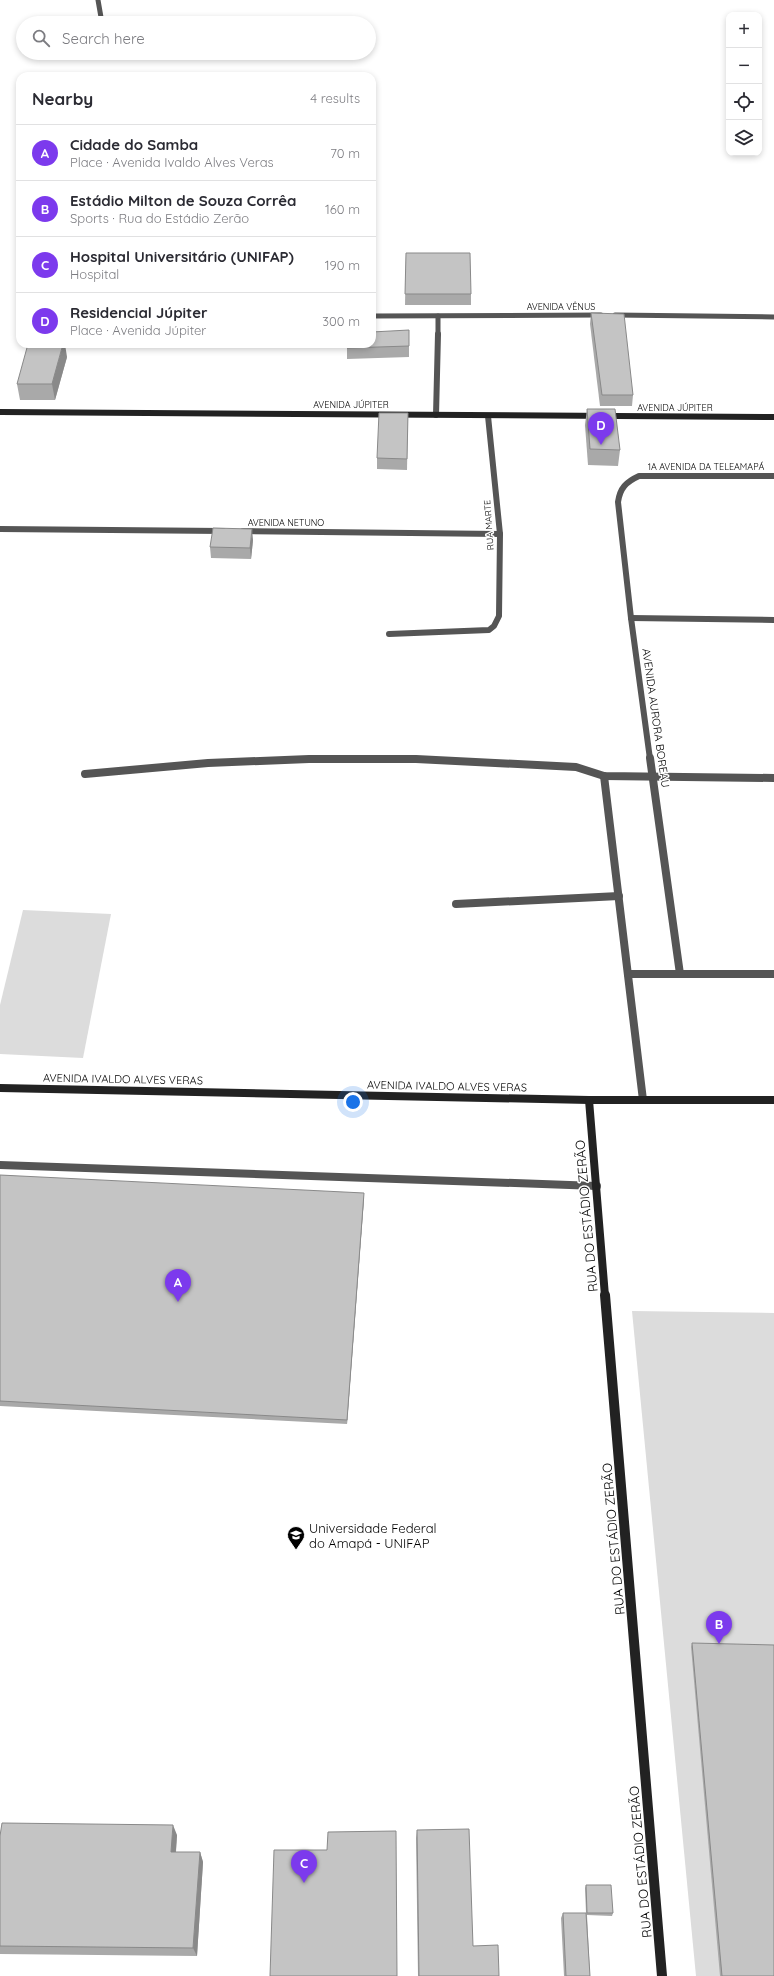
<!DOCTYPE html>
<meta charset="utf-8">
<style>
:root{--surface:#fff;--page:#f2f2f3;--text:#2b2b33;--muted:#7c7c81;--line:#e1e1e2;--accent:#7c3aed}
body{margin:0;font-family:Quicksand,sans-serif;background:var(--page);color:var(--text)}
.controls{position:absolute;right:12px;top:12px;display:grid;overflow:hidden;border-radius:8px;box-shadow:0 2px 6px #0003}
.controls button{width:36px;height:36px;display:grid;place-items:center;padding:0;border:0;border-bottom:1px solid var(--line);background:var(--surface);color:var(--text);font:20px sans-serif}
.you{position:absolute;left:353px;top:1102px;width:14px;height:14px;margin:-10px;border:3px solid #fff;border-radius:50%;background:#1a73e8;box-shadow:0 0 0 6px #1a73e833}
.badge{display:grid;place-items:center;width:26px;height:26px;border-radius:50%;background:var(--accent);color:#fff;font-size:13px;font-weight:700}
.pin{position:absolute;translate:-50% -33px;filter:drop-shadow(0 1px 2px #0008)}
.pin::after{content:'';position:absolute;top:21px;width:14px;height:12px;background:inherit;clip-path:polygon(0 0,100% 0,50% 100%)}
.list{margin:0;padding:0;list-style:none}
h2{display:flex;justify-content:space-between;align-items:center;height:52px;margin:0;padding:0 16px;font-size:17px}
h2 small{font-size:13px;font-weight:400;color:var(--muted)}
.list li{display:grid;grid-template-columns:26px 1fr auto;gap:12px;align-items:center;box-sizing:border-box;height:56px;padding:0 16px;border-top:1px solid var(--line)}
.list b{display:block;font-size:15px;white-space:nowrap}
.list p{margin:0;font-size:13px;white-space:nowrap;color:var(--muted)}
.list em{font-size:13px;font-style:normal;color:var(--muted)}
.icon{flex:none;width:22px;height:22px;fill:none;stroke:currentColor;stroke-width:2;stroke-linecap:round;stroke-linejoin:round}
.map{position:relative;flex:none;width:774px;height:1976px;overflow:hidden}
.search{position:absolute;background:var(--surface);box-shadow:0 2px 6px #0003;left:16px;top:16px;width:360px;height:44px;display:flex;align-items:center;gap:10px;box-sizing:border-box;padding:0 14px;border-radius:22px;color:var(--muted);font-size:15px}
.panel{position:absolute;background:var(--surface);box-shadow:0 2px 6px #0003;left:16px;top:72px;width:360px;height:276px;border-radius:12px}
.map>svg:first-child{display:block}
.green{fill:#dcdcdc}
.lines{fill:none;stroke-linecap:round;stroke-linejoin:round}
.street-far2{stroke:#555;stroke-width:5}
.street-far1{stroke:#555;stroke-width:6}
.street{stroke:#555;stroke-width:8}
.secondary-far2{stroke:#222;stroke-width:6}
.secondary-far1{stroke:#222;stroke-width:8}
.secondary{stroke:#222;stroke-width:10}
.wall{fill:#a9a9a9}
.shaded-wall{fill:#898989}
.building{fill:#c4c4c4;stroke:#898989}
.labels{text-anchor:middle;stroke-width:3;stroke-linejoin:round;paint-order:stroke}
.far-street-label{font-size:9px;fill:#000;stroke:#fff}
.street-label{font-size:11px;fill:#000;stroke:#fff}
.near-street-label{font-size:13px;fill:#000;stroke:#fff}
.near-poi-label{font-size:13px;fill:#000;stroke:#fff;text-anchor:start}
</style>
<div class="map">
<svg width="774" height="1976" viewBox="0 0 774 1976">
<rect width="100%" height="100%" fill="#fff"/>
<!-- green -->
<g class="green">
<path d="M23,910L111,914L83,1058L0,1054V1005Z"/>
<path d="M632,1311L774,1313V1976H696Z"/>
</g>
<g class="lines">
<!-- street-far2 -->
<g class="street-far2">
<path d="M98,0L102,23"/>
<path d="M615,315L774,317"/>
<path d="M372,316L601,315"/>
<path d="M438,335V316"/>
</g>
<!-- street-far1 -->
<g class="street-far1">
<path d="M436,415L438,334"/>
<path d="M0,529L223,531"/>
<path d="M243,531L500,534"/>
<path d="M631,618L774,620"/>
<path d="M389,634L489,630L494,626L499,616L500,534L488,416"/>
<path d="M650,759L631,618L618,502C620,488 626,482 639,476H774"/>
</g>
<!-- street -->
<g class="street">
<path d="M650,758L680,974"/>
<path d="M85,774L208,763L309,759H416L576,767L604,776L774,778"/>
<path d="M604,776L643,1100"/>
<path d="M456,904L619,896"/>
<path d="M628,974H774"/>
<path d="M0,1165L597,1186"/>
</g>
<!-- secondary-far2 -->
<path class="secondary-far2" d="M0,412L774,417"/>
<!-- secondary-far1 -->
<g class="secondary-far1">
<path d="M0,1088L589,1100H774"/>
<path d="M589,1100L605,1296"/>
</g>
<!-- secondary -->
<path class="secondary" d="M605,1295L662,1976"/>
</g>
<!-- wall -->
<g class="wall">
<path d="M406,253L471,294V305H405Z"/>
<path d="M591,313L633,395L632,406H600L590,324Z"/>
<path d="M409,330V357L347,359V348Z"/>
<path d="M67,357L55,400H20L17,384Z"/>
<path d="M587,409L620,450L618,466L588,465L585,425Z"/>
<path d="M408,413L407,470L377,469V458Z"/>
<path d="M253,540L251,559L211,558L210,547Z"/>
<path d="M0,1175L364,1198L347,1424L0,1406Z"/>
<path d="M692,1643L774,1976H720L691,1647Z"/>
<path d="M417,1830L473,1946L499,1976H418L416,1838Z"/>
<path d="M177,1835L176,1852H200L203,1862L197,1956L0,1954V1836Z"/>
<path d="M586,1885L613,1913L612,1916L587,1915L590,1976H564L561,1918L563,1913H586L585,1888Z"/>
</g>
<!-- shaded-wall -->
<g class="shaded-wall">
<path d="M63,344H65L67,357L55,400L52,384Z"/>
<path d="M252,529L253,540L251,559L250,548Z"/>
<path d="M364,1193V1198L347,1424V1420Z"/>
<path d="M173,1825L177,1835L175,1862L171,1852Z"/>
<path d="M200,1852L203,1862L197,1956L193,1948Z"/>
</g>
<!-- building -->
<g class="building">
<path d="M406,253H470L471,294H405Z"/>
<path d="M591,313L624,314L633,395H602Z"/>
<path d="M409,330V346L347,348V344H372V332Z"/>
<path d="M28,344H63L52,384H17Z"/>
<path d="M587,409H615L620,450L590,449Z"/>
<path d="M379,413H408L407,459L377,458Z"/>
<path d="M213,528L252,529L250,548L210,547Z"/>
<path d="M0,1175L364,1193L347,1420L0,1401Z"/>
<path d="M692,1643L774,1645V1976H722Z"/>
<path d="M2,1823L173,1825L171,1852H200L193,1948L0,1946V1836Z"/>
<path d="M469,1829L473,1946L498,1945L499,1976H419L417,1830Z"/>
<path d="M396,1831L397,1976H270L274,1850H327L328,1832Z"/>
<path d="M586,1885H611L613,1913H587Z"/>
<path d="M563,1913H586L590,1976H566Z"/>
</g>
<!-- icons -->
<defs>
<symbol id="university-pin" viewBox="-11 -11 22 30"><path d="M0 17L-7.5 6A9.5 9.5 0 1 1 7.5 6Z" fill="#000" stroke="#fff"/><path d="M0-5L7-2L0 1L-7-2ZM-4 1L0 2.5L4 1V4Q0 6-4 4Z" fill="#fff"/></symbol>
</defs>
<g fill-rule="evenodd">
<use href="#university-pin" x="286" y="1525" width="20" height="27"/>
</g>
<g class="labels">
<!-- far-street labels -->
<g class="far-street-label">
<text x="561" y="310">AVENIDA VÊNUS</text>
<text x="351" y="408">AVENIDA JÚPITER</text>
<text x="675" y="411">AVENIDA JÚPITER</text>
<text x="706" y="470">1A AVENIDA DA TELEAMAPÁ</text>
<text x="286" y="526">AVENIDA NETUNO</text>
<text transform="translate(489 525) rotate(-94)" y="3">RUA MARTE</text>
</g>
<!-- street labels -->
<g class="street-label">
<text transform="translate(656 718) rotate(82)" y="4">AVENIDA AURORA BOREAU</text>
<text transform="translate(123 1079) rotate(1)" y="4">AVENIDA IVALDO ALVES VERAS</text>
<text transform="translate(447 1086) rotate(1)" y="4">AVENIDA IVALDO ALVES VERAS</text>
</g>
<!-- near-street labels -->
<g class="near-street-label">
<text transform="translate(586 1216) rotate(-95)" y="5">RUA DO ESTÁDIO ZERÃO</text>
<text transform="translate(613 1539) rotate(-95)" y="5">RUA DO ESTÁDIO ZERÃO</text>
<text transform="translate(640 1862) rotate(-95)" y="5">RUA DO ESTÁDIO ZERÃO</text>
</g>
<!-- near-poi labels -->
<g class="near-poi-label">
<text x="309" y="1533">Universidade Federal<tspan x="309" dy="15">do Amapá - UNIFAP</tspan></text>
</g>
</g>
</svg>
<div class="controls">
<button>+</button>
<button>−</button>
<button><svg class="icon" aria-label="locate" viewBox="0 0 24 24"><circle cx="12" cy="12" r="6"/><path d="M12 2v4M12 18v4M2 12h4M18 12h4"/></svg></button>
<button><svg class="icon" aria-label="layers" viewBox="0 0 24 24"><path d="M12 4l9 5-9 5-9-5zM3 14l9 5 9-5"/></svg></button>
</div>
<div class="you"></div>
<div class="pin badge" style="left:178px;top:1302px">A</div>
<div class="pin badge" style="left:719px;top:1644px">B</div>
<div class="pin badge" style="left:304px;top:1883px">C</div>
<div class="pin badge" style="left:601px;top:445px">D</div>
<div class="search"><svg class="icon" aria-label="search" viewBox="0 0 24 24"><circle cx="10" cy="10" r="6"/><path d="M15 15l6 6"/></svg>Search here</div>
<section class="panel">
<h2>Nearby<small>4 results</small></h2>
<ul class="list">
<li><span class="badge">A</span><div><b>Cidade do Samba</b><p>Place · Avenida Ivaldo Alves Veras</p></div><em>70 m</em></li>
<li><span class="badge">B</span><div><b>Estádio Milton de Souza Corrêa</b><p>Sports · Rua do Estádio Zerão</p></div><em>160 m</em></li>
<li><span class="badge">C</span><div><b>Hospital Universitário (UNIFAP)</b><p>Hospital</p></div><em>190 m</em></li>
<li><span class="badge">D</span><div><b>Residencial Júpiter</b><p>Place · Avenida Júpiter</p></div><em>300 m</em></li>
</ul>
</section>
</div>
